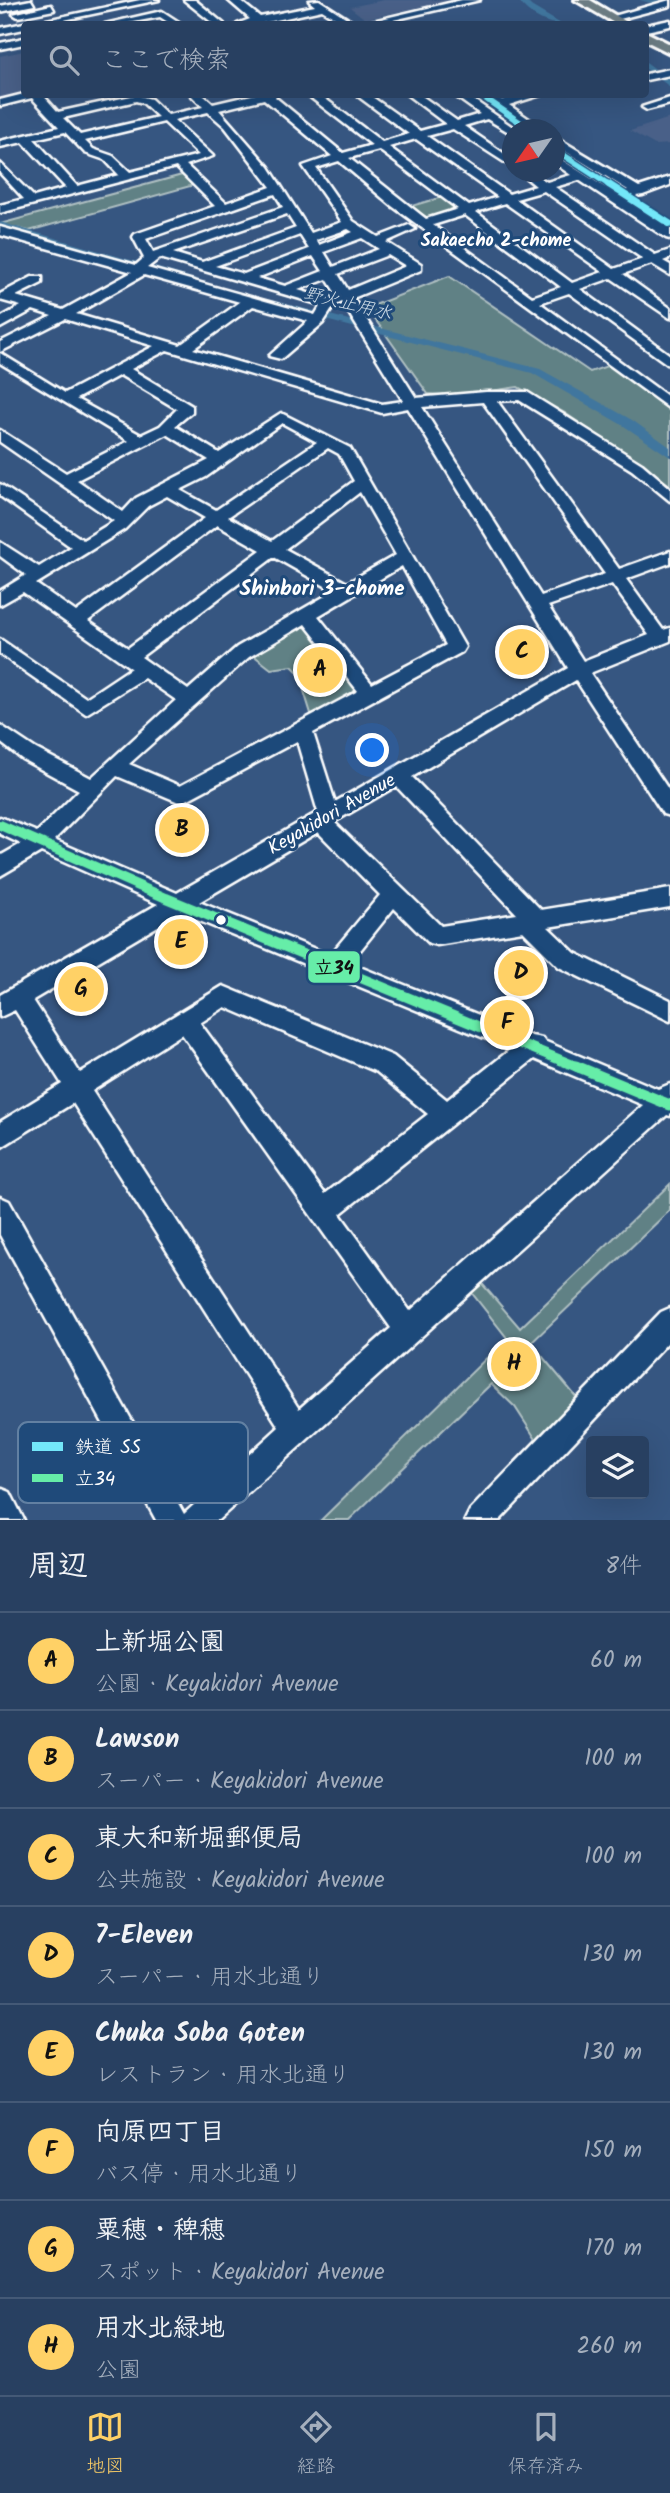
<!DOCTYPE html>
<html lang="ja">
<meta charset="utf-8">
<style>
:root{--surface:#284061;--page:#304767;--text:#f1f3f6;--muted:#a5afbd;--line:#445976;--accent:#ffd166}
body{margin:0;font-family:Kalam,"Klee One",sans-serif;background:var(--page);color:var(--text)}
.controls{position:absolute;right:21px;bottom:21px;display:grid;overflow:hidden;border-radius:7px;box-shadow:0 7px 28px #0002}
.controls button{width:63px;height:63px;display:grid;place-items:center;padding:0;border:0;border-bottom:2px solid var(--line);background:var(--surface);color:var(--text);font:35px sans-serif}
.compass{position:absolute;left:502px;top:119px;width:63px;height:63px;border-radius:50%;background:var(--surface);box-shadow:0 7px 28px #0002;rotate:236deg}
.you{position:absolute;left:373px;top:751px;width:24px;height:24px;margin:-18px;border:5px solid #fff;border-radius:50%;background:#1a73e8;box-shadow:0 0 0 10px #1a73e833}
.badge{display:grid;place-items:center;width:46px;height:46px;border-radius:50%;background:var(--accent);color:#111;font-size:23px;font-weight:700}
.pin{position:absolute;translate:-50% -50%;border:4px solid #fff;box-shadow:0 2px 7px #0006}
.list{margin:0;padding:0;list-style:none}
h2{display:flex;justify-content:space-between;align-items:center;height:91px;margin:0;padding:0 28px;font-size:30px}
h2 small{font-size:23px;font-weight:400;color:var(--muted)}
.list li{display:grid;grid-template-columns:46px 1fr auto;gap:21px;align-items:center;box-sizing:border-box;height:98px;padding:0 28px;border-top:2px solid var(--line)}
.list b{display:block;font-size:26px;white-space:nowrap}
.list p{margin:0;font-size:23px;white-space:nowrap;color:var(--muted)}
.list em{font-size:23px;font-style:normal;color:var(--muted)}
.icon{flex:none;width:38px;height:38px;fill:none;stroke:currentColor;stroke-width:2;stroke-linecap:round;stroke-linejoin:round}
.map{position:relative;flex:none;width:670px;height:1520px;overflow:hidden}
.search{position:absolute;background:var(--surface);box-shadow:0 7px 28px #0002;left:21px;right:21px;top:21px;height:77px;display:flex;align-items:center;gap:18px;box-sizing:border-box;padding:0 24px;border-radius:7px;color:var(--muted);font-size:26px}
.sheet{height:875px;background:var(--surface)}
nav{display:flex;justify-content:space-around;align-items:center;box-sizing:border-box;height:98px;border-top:2px solid var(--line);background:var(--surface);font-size:19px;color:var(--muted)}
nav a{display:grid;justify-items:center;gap:4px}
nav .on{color:var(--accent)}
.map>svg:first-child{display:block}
.built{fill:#4a6188}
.green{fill:#608185;stroke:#b0c0c2;stroke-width:2}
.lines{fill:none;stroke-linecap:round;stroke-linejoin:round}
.canal{fill:#41769e;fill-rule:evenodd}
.minor-casing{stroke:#fff;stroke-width:5}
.major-casing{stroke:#fff;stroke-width:6}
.minor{fill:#1f4a7a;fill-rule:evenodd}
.major{fill:#6d7d84;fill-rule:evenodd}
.bus-1-far1-casing{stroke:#1f4a7a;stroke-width:15}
.bus-1-casing{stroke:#1f4a7a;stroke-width:17}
.bus-1-far1{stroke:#66eda8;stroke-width:10}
.bus-1{stroke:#66eda8;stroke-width:11}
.rail-1-far1-casing{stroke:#1f4a7a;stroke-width:9}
.rail-1-casing{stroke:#1f4a7a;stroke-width:10}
.rail-1-far1{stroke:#73e7f9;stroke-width:6}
.rail-1{stroke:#73e7f9;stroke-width:7}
.bus-dot{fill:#fff;stroke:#1f4a7a;stroke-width:2.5}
.labels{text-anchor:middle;stroke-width:6;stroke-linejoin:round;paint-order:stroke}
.far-neighbourhood-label{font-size:18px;font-weight:bold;fill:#fff;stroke:#1f4a7a}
.far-water-label{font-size:18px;font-style:italic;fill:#d0dde7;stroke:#1f4a7a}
.street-label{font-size:19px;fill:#fff;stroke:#1f4a7a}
.neighbourhood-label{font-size:21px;font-weight:bold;fill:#fff;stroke:#1f4a7a}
.key{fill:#1f4a7a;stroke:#6280a2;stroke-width:2}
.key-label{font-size:19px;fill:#fff}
.line-badge{stroke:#1f4a7a;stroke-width:2.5}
.pale-badge-label{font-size:19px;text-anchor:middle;font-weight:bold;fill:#111}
</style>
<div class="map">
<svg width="670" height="1520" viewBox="0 0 670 1520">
<rect width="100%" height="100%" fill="#365681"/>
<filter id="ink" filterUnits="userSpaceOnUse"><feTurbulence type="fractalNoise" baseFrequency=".0143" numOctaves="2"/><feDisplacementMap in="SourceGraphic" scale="14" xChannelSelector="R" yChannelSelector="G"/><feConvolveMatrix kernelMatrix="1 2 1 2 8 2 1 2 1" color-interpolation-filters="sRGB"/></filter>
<g filter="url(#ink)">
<!-- built -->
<g class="built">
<path d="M384,0H452L365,19L350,7Z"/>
<path d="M24,51V94L0,101V56Z"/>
<path d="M670,118V144L655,145L630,131Z"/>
</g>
<!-- green -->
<g class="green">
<path d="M186,174L194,185L29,231L0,224Z"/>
<path d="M442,197L457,208L456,211L430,219L408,207Z"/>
<path d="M449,276L590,372L610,365L670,409V485L565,413L518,387L456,396L428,394L367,308Z"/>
<path d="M299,624L306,625L359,689L357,696L313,720L298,672L292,666L271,669L252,654Z"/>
<path d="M670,1184V1210L531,1343L578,1399L537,1441L515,1407L491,1384L349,1520H321L507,1338L468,1288L478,1279L520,1328Z"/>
</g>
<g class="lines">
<!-- canal -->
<g class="canal">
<path d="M518,0H526L531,6L561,24C545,25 527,13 518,0Z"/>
<path d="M639,0H659L667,3L663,5Z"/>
<path d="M646,62L670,80V87L646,69Z"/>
<path d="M0,222L206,282L207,284L198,286L0,228Z"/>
<path d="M271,300L540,369L632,420L670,447V457L624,426L532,373L267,305V301Z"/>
</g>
<defs>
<g id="minor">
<path d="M31,0L34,5L0,12V6Z"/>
<path d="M140,0H159L45,24H28Z"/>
<path d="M184,0H195L224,24H214Z"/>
<path d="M228,0H239L260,17L315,6L309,1L319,0L356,24H345L322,10L258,24H237L250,19Z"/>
<path d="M462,0H480L376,24H360Z"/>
<path d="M670,0V6L612,21L607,18Z"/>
<path d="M51,5L54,10L18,17L13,14Z"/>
<path d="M162,11L182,24H171L160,17L123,24H105Z"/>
<path d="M670,20V26L646,31V25Z"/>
<path d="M24,23L28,24H24V29L0,34V28Z"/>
<path d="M24,38V44L0,49V43Z"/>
<path d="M670,69V75L646,80V74Z"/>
<path d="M24,94H42L58,112L136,95L151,99L168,115L203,107L190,94H202L213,104L256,94H277L275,97L343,153L372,145L306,94H319L382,142L409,134L355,94H368L420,131L446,124L406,94H419L457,121L480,114L452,94H465L517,130H512V134L487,119L464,126L512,159V167L453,129L427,136L509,194L536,186L519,172H531L547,182L571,175L554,163V155L670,229V239L666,238L579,180L555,187L655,255L670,250V258L663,261L670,265V275L652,264L623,274L670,308V318L611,278L580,289L670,355V366L569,293L540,303L670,398V409L392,206L339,161L316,168L353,221L378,237L409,225L415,229L386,242L421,264V270L353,298L416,398L486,392H527L642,464L670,488V501L632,470L519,400L497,401L619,569L670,551V563L626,579L663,630L670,628V641L590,673L670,792V816L663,814L576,680L412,777L541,910L670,889V907L548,927L575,953L670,1000V1021L559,967L523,931L437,945L429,943L394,908L350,963L531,1036L542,1038L544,1041L658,1089L670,1084V1116L667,1115L218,1520H156L0,1235V1197L9,1201L184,1514L279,1427L73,1103L0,1148V1122L62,1084L15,1010L0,1017V995L158,904L41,852L0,876V856L21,844L0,834V817L37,832L79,790L22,759L0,742V725L36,749L91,778L176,700L144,678L86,714L0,654V639L86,698L131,668L23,592L0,605V591L26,575L0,556V542L39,567L71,547L0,496V484L83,540L114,521L0,442V430L66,473L129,441L0,363V353L65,393L154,346L65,319L0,352V342L52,316L33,310L0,328V318L21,306L0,300V294L32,277H42V283L16,296L63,310L132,272L0,235V227L136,265L144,258L133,237L135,234L215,206L176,167L0,213V205L24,199L0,173V163L34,197L66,188L23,142L0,147V141L59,127L32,98L0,106V100ZM264,99L332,156L303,166L342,222L311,233L269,167L219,110ZM136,101L143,103L158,117L80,135L63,118ZM208,112L225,127L271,187L226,203L186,165L213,156L174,120ZM164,122L199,155L130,172L113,156L93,149L85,141ZM65,132L85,153L105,160L119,175L77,186L34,139ZM416,139L498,197L469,206L389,147ZM379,150L458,209L426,219L349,158ZM544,191L643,259L614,269L516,199ZM275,194L283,207L153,252L146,239ZM505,203L603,272L572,283L476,212ZM287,214L296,228L202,262L173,253ZM465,215L561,287L532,297L433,225ZM348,229L353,232L319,245L316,240ZM300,235L309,249L244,274L215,266ZM362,238L379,249L333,267L324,252ZM388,255L406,266L348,290L338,274ZM313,256L323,271L285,286L257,278ZM160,258L321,305L315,315L147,268ZM144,275L240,302L180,345L76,314ZM327,279L337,295L328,299L298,290ZM342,302L403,401L382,404L193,349L253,306L308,321L269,356L281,359L323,323L334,306ZM167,350L382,413L408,408L568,668L335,802L313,733L462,652L465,647L350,448L281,413L219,453L175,426L192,412V406L131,369ZM120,375L177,409L160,426L141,435L76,399ZM483,402L605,574L541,596L422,407ZM282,423L317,442L216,510L180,490L206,477ZM167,434L209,460L136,498L123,512L77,480ZM328,448L339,454L354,481L272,541L228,517ZM360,492L396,555L347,583L285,549ZM167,496L205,518L76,612L36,584L125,529L148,506ZM217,525L261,550L128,648L88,621ZM274,557L334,591L237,647L188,690L141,657ZM402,566L446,645L372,684L318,616ZM612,584L649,635L583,661L548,606ZM305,624L358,691L180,786L129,764L249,657ZM297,741L318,812L177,893L54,840L117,776L181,803ZM396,786L517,914L441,926L334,822ZM318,832L380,895L330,955L199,902ZM180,913L511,1049L447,1100L393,1056L223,986L80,1073L33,1000ZM225,1007L377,1072L428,1114L325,1194L200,1023ZM182,1034L391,1328L299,1409L92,1091ZM534,1059L643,1105L410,1311L340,1214Z"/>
<path d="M480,94H493L502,100L524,94H544L509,105L545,130H532Z"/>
<path d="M670,98V104L647,110L642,107Z"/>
<path d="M554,136L639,187L670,177V185L643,195L622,198V192L628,190L554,144Z"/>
<path d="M670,1308V1340L500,1520H465L470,1510L661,1312Z"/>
<path d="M0,1488L10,1492L24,1520H0Z"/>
</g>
<g id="major">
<path d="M575,0H590L630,24H616Z"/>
<path d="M646,32L670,44V53L646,41Z"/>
</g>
</defs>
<!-- minor casing -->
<use href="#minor" class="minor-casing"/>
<!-- major casing -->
<use href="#major" class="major-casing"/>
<!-- minor -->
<use href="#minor" class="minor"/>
<!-- major -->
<use href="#major" class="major"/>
<defs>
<path id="bus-1-far1" d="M0,825L166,898L580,1068"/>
<path id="bus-1" d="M576,1066L670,1105"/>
</defs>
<!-- bus-1-far1 casing -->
<use href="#bus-1-far1" class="bus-1-far1-casing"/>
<!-- bus-1 casing -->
<use href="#bus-1" class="bus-1-casing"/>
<!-- bus-1-far1 -->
<use href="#bus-1-far1" class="bus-1-far1"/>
<!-- bus-1 -->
<use href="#bus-1" class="bus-1"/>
<defs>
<g id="rail-1-far1">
<path d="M479,94L531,130"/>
<path d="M554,149L611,186"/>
</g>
<path id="rail-1" d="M608,184L670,224"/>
</defs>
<!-- rail-1-far1 casing -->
<use href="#rail-1-far1" class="rail-1-far1-casing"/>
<!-- rail-1 casing -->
<use href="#rail-1" class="rail-1-casing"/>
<!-- rail-1-far1 -->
<use href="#rail-1-far1" class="rail-1-far1"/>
<!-- rail-1 -->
<use href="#rail-1" class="rail-1"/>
</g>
</g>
<!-- markers -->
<circle class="bus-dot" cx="221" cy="920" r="6"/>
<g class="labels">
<!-- far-neighbourhood labels -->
<g class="far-neighbourhood-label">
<text x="496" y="246">Sakaecho 2-chome</text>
</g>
<!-- far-water labels -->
<g class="far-water-label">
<text transform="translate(348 303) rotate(14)" y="6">野火止用水</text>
</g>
<!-- street labels -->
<g class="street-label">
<text transform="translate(331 813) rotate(-30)" y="7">Keyakidori Avenue</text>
</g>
<!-- neighbourhood labels -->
<g class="neighbourhood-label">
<text x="322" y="595">Shinbori 3-chome</text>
</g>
</g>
<!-- legend -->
<rect x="18" y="1422" width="230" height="81" rx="10" class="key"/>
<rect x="32" y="1442" width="31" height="9" fill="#73e7f9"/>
<rect x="32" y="1474" width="31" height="8" fill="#66eda8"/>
<g class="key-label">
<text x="75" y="1453">鉄道 SS</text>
<text x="75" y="1485">立34</text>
</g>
<rect class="line-badge" x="307" y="950" width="54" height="34" rx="7" fill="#66eda8"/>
<g class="pale-badge-label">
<text x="334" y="974">立34</text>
</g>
</svg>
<div class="controls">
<button><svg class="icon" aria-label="layers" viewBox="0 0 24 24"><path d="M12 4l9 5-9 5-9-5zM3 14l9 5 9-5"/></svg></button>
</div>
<svg class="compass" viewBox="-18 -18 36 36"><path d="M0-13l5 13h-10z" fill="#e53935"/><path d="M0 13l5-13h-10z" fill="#a5afbd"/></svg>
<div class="you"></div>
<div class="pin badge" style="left:320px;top:670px">A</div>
<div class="pin badge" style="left:182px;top:830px">B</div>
<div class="pin badge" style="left:522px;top:652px">C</div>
<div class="pin badge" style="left:521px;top:973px">D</div>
<div class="pin badge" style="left:181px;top:942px">E</div>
<div class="pin badge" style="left:507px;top:1023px">F</div>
<div class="pin badge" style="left:81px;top:989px">G</div>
<div class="pin badge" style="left:514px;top:1364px">H</div>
<div class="search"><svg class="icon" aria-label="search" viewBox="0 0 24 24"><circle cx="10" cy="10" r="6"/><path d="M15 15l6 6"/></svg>ここで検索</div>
</div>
<section class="sheet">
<h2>周辺<small>8件</small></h2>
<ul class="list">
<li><span class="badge">A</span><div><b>上新堀公園</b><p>公園 · Keyakidori Avenue</p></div><em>60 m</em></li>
<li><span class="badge">B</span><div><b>Lawson</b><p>スーパー · Keyakidori Avenue</p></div><em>100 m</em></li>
<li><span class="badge">C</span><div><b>東大和新堀郵便局</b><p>公共施設 · Keyakidori Avenue</p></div><em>100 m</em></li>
<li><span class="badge">D</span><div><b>7-Eleven</b><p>スーパー · 用水北通り</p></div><em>130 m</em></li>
<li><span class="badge">E</span><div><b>Chuka Soba Goten</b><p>レストラン · 用水北通り</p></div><em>130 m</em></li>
<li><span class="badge">F</span><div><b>向原四丁目</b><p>バス停 · 用水北通り</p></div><em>150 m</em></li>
<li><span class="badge">G</span><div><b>粟穂・稗穂</b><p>スポット · Keyakidori Avenue</p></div><em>170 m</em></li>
<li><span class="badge">H</span><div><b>用水北緑地</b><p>公園</p></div><em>260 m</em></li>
</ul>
</section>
<nav>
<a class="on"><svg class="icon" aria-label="map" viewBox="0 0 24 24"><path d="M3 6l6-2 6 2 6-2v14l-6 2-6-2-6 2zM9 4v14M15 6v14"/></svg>地図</a>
<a><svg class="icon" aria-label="directions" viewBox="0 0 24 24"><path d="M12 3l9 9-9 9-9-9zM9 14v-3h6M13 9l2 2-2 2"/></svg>経路</a>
<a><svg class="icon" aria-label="saved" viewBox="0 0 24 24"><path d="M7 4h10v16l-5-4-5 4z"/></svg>保存済み</a>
</nav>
